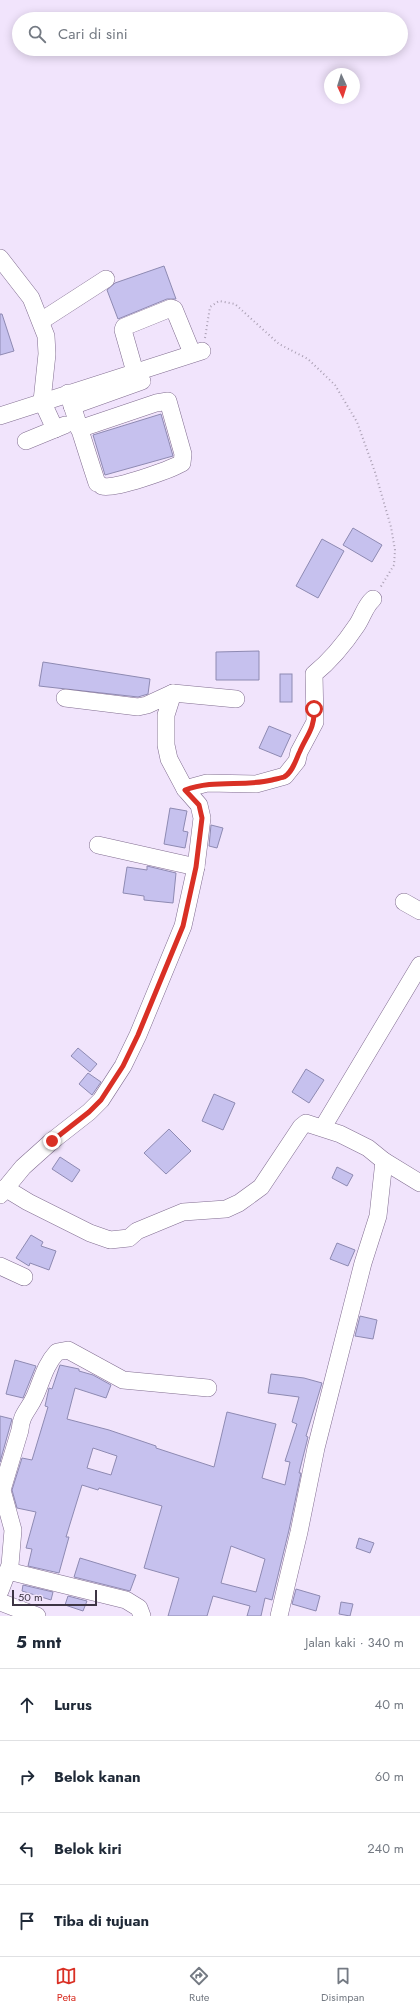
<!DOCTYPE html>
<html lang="id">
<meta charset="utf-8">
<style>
:root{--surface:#fff;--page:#f2f2f3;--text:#1f2937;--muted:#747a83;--line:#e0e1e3;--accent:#d93025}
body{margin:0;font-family:Jost,sans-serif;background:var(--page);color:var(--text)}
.compass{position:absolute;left:324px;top:68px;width:36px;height:36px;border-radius:50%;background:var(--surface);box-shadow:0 2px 10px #0003;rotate:176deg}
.scale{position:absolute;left:12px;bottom:10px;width:85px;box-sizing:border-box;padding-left:4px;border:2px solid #3d3544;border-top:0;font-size:11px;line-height:14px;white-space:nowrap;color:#3d3544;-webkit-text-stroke:3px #f1e4fc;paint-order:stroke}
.stop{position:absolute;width:12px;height:12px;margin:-9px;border:3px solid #d93025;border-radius:50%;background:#fff}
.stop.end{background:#d93025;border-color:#fff;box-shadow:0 1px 4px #0008}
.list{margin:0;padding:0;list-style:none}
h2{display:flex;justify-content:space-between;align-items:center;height:52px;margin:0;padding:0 16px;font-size:17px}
h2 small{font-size:13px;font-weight:400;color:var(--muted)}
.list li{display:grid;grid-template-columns:26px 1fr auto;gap:12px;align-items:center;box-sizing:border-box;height:72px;padding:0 16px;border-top:1px solid var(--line)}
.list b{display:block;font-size:15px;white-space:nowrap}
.list em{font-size:13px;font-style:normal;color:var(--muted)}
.icon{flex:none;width:22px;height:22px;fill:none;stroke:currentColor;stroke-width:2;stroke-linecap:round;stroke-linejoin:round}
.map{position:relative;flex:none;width:420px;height:1616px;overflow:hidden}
.search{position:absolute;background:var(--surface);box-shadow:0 2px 10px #0003;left:12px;right:12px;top:12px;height:44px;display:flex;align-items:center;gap:10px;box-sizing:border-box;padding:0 14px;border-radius:22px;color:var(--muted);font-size:15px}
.sheet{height:340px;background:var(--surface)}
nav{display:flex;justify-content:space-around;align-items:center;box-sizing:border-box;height:56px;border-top:1px solid var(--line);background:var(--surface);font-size:11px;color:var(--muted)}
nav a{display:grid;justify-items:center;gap:2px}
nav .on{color:var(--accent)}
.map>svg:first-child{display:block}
.building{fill:#c6c1ee;stroke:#8e8ab2;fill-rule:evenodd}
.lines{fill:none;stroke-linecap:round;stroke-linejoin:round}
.minor-casing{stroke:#816d90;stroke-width:18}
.path{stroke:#aba0b4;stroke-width:2;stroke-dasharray:1 3;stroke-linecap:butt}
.minor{stroke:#fff;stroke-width:17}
.route{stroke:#d93025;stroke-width:5}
</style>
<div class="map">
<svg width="420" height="1616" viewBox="0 0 420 1616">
<rect width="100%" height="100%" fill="#f1e4fc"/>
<!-- building -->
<g class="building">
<path d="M164,266L176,299H167L118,319L107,290L115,283Z"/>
<path d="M0,314H2L14,351L0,355Z"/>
<path d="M161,414L173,456L105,475L93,435Z"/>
<path d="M353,528L382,545L372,562L343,545Z"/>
<path d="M322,539L344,551L318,598L296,586Z"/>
<path d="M259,651V680H216V652Z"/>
<path d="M43,662L150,679L148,694L138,697L39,686Z"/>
<rect x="280" y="674" width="12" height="28"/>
<path d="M269,726L291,735L281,757L259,748Z"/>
<path d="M170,808L187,811L183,831L188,832L185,848L164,844Z"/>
<path d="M211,825L223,828L217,848L209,846Z"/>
<path d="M147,866L176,873L173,903L144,900V896L123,893L127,867L147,870Z"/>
<path d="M78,1048L97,1064L90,1072L71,1056Z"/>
<path d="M306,1069L324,1080L309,1103L292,1092Z"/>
<path d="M88,1073L101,1082L92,1095L79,1084Z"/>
<path d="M214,1094L235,1103L223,1130L202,1121Z"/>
<path d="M169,1129L191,1151L166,1174L144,1153Z"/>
<path d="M60,1157L80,1170L72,1182L52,1169Z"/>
<path d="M337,1167L353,1175L347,1186L332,1178Z"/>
<path d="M31,1235L43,1242L41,1246L56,1251L49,1270L30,1263L29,1266L16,1258Z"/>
<path d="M337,1243L355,1250L348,1266L330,1259Z"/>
<path d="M360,1316L377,1320L373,1339L355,1336Z"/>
<path d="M15,1360L36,1366L23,1398L6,1394Z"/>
<path d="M60,1365L79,1369V1371L93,1375L111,1385L106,1398L75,1388L67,1419L109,1430L156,1446V1448L214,1467L227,1412L276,1424L262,1478L285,1485L290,1462L285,1461L297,1424L292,1422L299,1397L268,1393L271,1374L304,1378L322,1383L306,1436L308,1437L299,1473H301L289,1530L272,1600L265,1598L261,1616H247L250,1606L213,1596L207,1616H168L179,1578L144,1568L162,1506L99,1488L98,1490L82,1485L66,1537H69L59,1573L28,1566L32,1549L26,1548L36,1512L17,1508L12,1490L22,1458L32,1460L48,1407L45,1406L49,1388L52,1389ZM93,1448L117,1456L111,1475L87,1468ZM231,1546L265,1559L256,1592L221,1583Z"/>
<path d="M0,1416L12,1419L0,1462Z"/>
<path d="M359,1538L374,1543L370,1553L356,1548Z"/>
<path d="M80,1558L136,1575L130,1591L74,1577Z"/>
<path d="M23,1585L53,1592L51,1600L22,1591Z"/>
<path d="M296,1589L320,1596L316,1611L292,1604Z"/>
<path d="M68,1596L87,1601L83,1611L65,1605Z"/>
<path d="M341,1602L353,1604L350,1616L339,1614Z"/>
</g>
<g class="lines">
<defs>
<g id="minor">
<path d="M0,258L31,298L46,336L47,354L42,401L55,429"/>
<path d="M41,321L106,279"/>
<path d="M135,372L123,330L124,327L171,308L174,309L192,353"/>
<path d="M68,393C78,423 87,453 97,483C98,483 102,486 102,486C114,490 169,470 182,463L183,454L168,401L156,403L79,429"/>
<path d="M72,406L142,381"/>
<path d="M0,416L202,351"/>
<path d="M26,441L65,425"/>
<path d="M173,693L236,699"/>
<path d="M185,789L207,783L256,784L285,776L297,761L299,752L315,722L314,674C330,661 345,643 357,625C363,616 365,606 373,599"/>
<path d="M98,845L196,867"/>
<path d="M404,902L420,911"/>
<path d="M323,1127L420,965"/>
<path d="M5,1188L28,1202L90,1233L110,1240L129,1238L137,1231L183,1212L226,1209L239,1203L261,1187L301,1127L306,1123L340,1134L368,1148L384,1161L420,1183"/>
<path d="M0,1195L23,1167L52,1141L89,1112L101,1100L123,1066L138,1035L183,926L196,867L202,818L199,805L185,789L169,759L166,745V715L173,693L147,705L138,707L65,698"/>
<path d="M0,1266L24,1277"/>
<path d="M8,1571L126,1600L139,1608L142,1616"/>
<path d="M0,1591L10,1565L13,1530L2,1490L20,1430C21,1414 29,1410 35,1396C42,1380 45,1365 57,1352L68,1350L123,1380L208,1388"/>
<path d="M0,1602L37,1616"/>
<path d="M279,1616L299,1532L316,1448L363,1263L378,1216L384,1161"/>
</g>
</defs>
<!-- minor casing -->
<use href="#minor" class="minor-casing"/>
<!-- path -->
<path class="path" d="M205,338L210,307L219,301L235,304L279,344L308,359L335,385L357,422L375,472L391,527L395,550L394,565L380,588"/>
<!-- minor -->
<use href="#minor" class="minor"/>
</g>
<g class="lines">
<!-- route -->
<path class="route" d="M52,1141L89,1112L101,1100L123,1066L138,1035L183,926L196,867L202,818L199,805L185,790C214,779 243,787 272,780C276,779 281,778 284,777C293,772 296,759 300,751C307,735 315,728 314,709"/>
</g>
</svg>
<svg class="compass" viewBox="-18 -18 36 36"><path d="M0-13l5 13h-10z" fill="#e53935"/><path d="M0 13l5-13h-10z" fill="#747a83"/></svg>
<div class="scale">50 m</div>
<div class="stop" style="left:314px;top:709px"></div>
<div class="stop end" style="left:52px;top:1141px"></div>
<div class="search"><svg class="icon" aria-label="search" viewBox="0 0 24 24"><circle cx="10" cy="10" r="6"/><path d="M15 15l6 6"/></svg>Cari di sini</div>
</div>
<section class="sheet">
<h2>5 mnt<small>Jalan kaki · 340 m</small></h2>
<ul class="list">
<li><svg class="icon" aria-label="ahead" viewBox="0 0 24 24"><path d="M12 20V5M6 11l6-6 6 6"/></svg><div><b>Lurus</b></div><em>40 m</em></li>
<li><svg class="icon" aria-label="right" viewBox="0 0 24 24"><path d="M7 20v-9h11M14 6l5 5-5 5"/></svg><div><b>Belok kanan</b></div><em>60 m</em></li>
<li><svg class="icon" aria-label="left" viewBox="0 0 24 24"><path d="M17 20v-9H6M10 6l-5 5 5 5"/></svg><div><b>Belok kiri</b></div><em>240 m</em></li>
<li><svg class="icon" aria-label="arrive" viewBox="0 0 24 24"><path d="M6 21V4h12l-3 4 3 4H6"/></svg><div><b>Tiba di tujuan</b></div></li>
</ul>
</section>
<nav>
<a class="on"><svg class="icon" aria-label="map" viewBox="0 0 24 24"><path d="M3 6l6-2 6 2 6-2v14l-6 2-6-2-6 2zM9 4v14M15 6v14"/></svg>Peta</a>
<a><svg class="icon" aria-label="directions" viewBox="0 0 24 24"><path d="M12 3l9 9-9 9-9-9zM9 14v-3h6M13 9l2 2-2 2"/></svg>Rute</a>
<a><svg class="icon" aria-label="saved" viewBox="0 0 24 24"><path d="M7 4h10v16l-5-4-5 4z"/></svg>Disimpan</a>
</nav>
